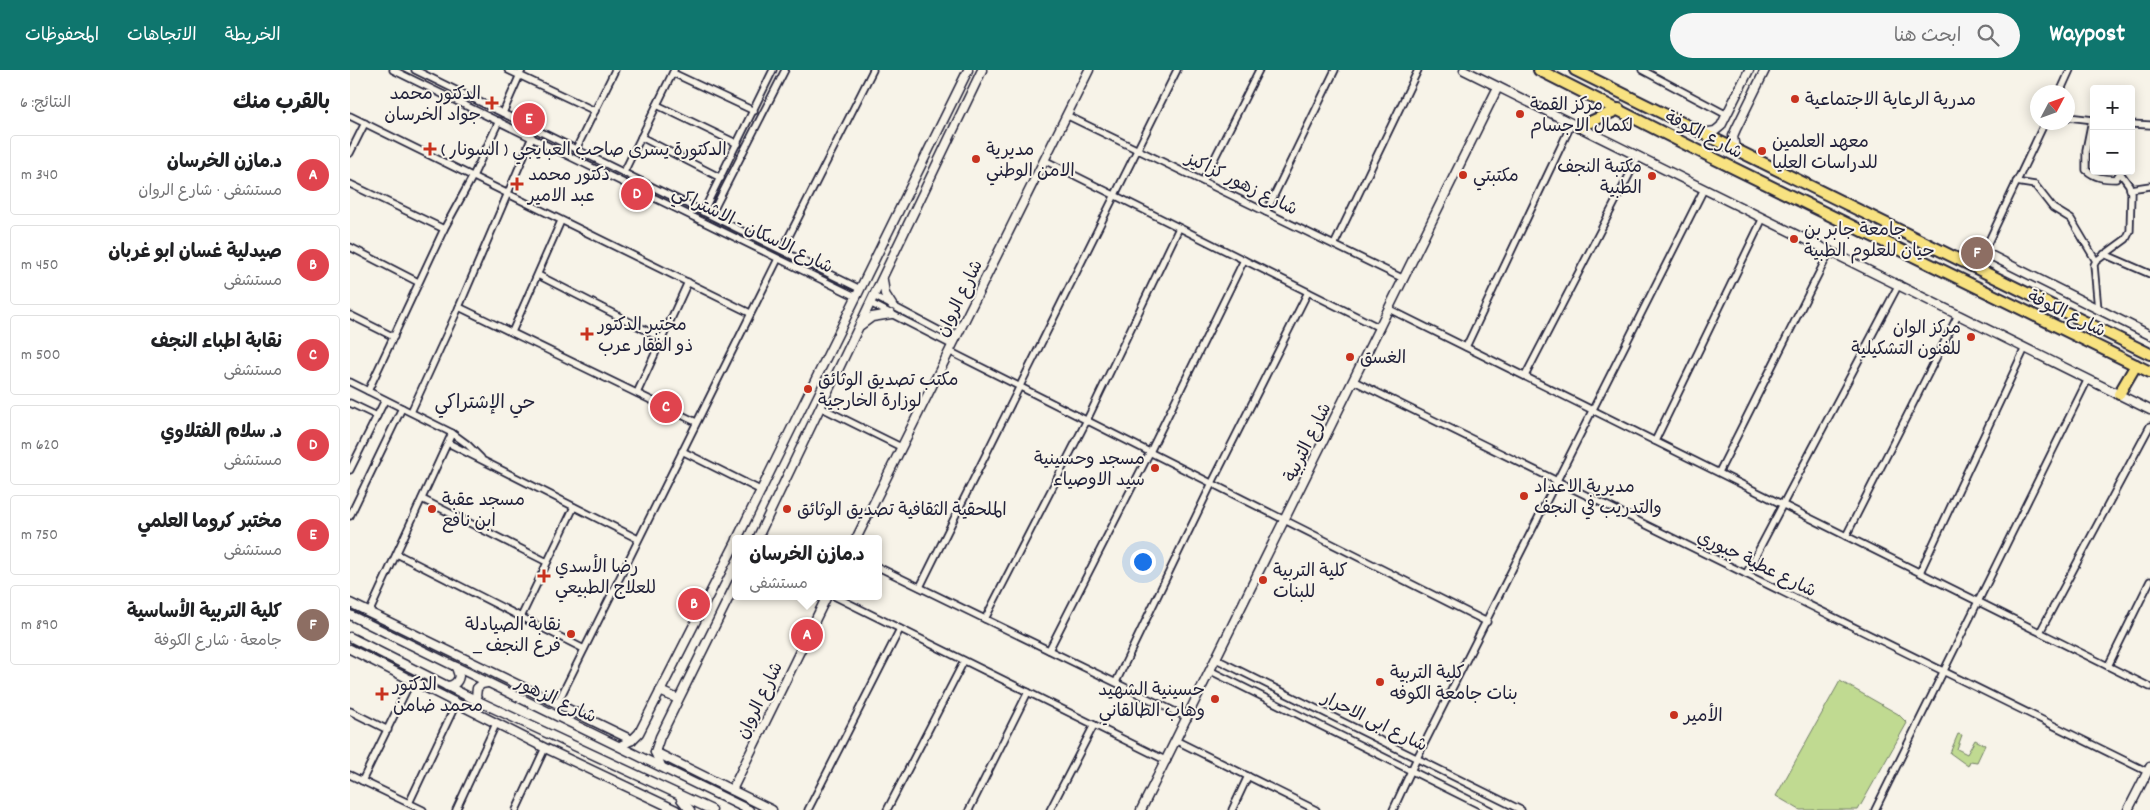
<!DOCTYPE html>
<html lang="ar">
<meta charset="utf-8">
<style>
:root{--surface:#fff;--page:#f6f6f6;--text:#202124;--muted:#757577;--line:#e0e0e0;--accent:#0f766e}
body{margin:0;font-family:Dekko,"Playpen Sans Arabic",sans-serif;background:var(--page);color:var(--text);direction:rtl}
.controls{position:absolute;right:15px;top:15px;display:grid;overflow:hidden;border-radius:5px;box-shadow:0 2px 12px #0003}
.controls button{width:45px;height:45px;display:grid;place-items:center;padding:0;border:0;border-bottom:1px solid var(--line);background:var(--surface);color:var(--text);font:25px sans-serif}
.compass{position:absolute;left:1680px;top:15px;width:45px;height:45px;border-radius:50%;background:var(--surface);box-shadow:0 2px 12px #0003;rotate:49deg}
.you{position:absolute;left:792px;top:491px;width:18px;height:18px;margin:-12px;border:4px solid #fff;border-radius:50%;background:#1a73e8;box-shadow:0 0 0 8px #1a73e833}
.badge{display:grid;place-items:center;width:32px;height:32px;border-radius:50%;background:var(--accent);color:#fff;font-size:16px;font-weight:700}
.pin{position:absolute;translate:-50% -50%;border:2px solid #fff;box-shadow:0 1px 5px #0006}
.popup{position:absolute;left:382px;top:465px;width:150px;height:65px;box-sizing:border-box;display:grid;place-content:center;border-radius:5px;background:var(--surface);filter:drop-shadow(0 1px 4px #0005);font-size:16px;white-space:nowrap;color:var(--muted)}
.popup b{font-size:19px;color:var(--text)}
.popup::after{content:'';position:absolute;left:50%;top:100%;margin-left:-10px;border:10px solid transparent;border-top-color:var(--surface)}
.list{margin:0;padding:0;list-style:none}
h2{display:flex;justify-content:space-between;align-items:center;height:65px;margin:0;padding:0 20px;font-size:21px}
h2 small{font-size:16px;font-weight:400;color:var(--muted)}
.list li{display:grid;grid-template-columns:32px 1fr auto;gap:15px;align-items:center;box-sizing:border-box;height:80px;margin:0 10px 10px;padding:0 10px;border:1px solid var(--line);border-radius:5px}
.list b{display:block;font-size:19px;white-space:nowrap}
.list p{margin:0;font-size:16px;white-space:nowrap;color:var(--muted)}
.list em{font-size:16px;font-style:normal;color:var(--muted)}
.icon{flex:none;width:28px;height:28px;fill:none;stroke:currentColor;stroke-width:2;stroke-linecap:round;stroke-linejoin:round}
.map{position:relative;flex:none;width:1800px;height:740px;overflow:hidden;direction:ltr}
header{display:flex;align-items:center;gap:30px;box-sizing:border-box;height:70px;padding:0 25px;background:var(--accent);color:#fff}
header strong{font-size:24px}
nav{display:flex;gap:28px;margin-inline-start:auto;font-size:18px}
.search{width:350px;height:45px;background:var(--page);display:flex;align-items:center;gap:12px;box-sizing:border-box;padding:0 18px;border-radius:28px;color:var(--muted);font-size:19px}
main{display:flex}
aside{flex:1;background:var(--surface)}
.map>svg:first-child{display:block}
.green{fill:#c0da91;stroke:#717e66}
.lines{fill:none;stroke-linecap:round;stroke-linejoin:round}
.street-casing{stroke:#22223b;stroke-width:9}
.secondary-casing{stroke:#22223b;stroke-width:11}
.highway-casing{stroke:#22223b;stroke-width:14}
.street{stroke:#f7f3e8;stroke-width:5.5}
.secondary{stroke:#f7f3e8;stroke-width:8}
.highway{stroke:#f8e281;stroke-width:10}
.poi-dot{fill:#c8321e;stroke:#f7f3e8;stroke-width:2}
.labels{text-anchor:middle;stroke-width:4;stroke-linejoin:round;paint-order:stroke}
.poi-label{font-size:18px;fill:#22223b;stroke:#f7f3e8;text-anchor:start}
.street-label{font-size:18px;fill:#22223b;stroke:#f7f3e8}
.neighbourhood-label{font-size:19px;fill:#22223b;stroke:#f7f3e8}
</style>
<header>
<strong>Waypost</strong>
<div class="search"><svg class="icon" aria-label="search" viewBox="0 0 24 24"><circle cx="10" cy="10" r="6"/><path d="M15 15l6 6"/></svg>ابحث هنا</div>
<nav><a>الخريطة</a><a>الاتجاهات</a><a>المحفوظات</a></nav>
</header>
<main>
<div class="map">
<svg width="1800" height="740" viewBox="0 0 1800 740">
<rect width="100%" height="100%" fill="#f7f3e8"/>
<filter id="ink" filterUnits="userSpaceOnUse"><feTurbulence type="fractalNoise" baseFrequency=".02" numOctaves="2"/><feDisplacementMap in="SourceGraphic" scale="10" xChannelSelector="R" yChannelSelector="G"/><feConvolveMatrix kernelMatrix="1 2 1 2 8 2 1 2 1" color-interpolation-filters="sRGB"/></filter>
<g filter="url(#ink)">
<!-- green -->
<g class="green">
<path d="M1490,611L1548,644L1557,653L1508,740H1450L1426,726Z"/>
<path d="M1608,664L1612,665L1607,679L1617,684L1625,670L1635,675L1627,692L1620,691L1618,696L1600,683Z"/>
</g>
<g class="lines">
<defs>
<g id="street">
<path d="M43,0L507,227"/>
<path d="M65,0L510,219"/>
<path d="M158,0L245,41"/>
<path d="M1292,0L1377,45"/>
<path d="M323,3L404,41"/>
<path d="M1710,22L1720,0"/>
<path d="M307,35L388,74"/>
<path d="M153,43L172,0"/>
<path d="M716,45L1054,209"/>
<path d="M0,46L400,243"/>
<path d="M1718,47L1744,50"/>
<path d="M1742,50L1736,80V100C1745,108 1754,109 1766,109L1771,101"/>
<path d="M1781,54L1800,55"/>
<path d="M291,67L371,108"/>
<path d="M226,79L265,0"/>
<path d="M0,83L15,53"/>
<path d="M694,90L1030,258"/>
<path d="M274,102L324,0"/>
<path d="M853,111L909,0"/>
<path d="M1666,112L1685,115L1703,138L1721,149L1746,191"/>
<path d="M0,114L94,159"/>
<path d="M1780,119L1800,116"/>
<path d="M353,142L423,0"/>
<path d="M916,142L985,0"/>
<path d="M361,145L435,0"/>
<path d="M984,175L1068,0"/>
<path d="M0,177L68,212"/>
<path d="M432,180L523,0"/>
<path d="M1754,184L1800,204"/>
<path d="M1626,198L1695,52"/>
<path d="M188,205L313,269"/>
<path d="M524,226L605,269"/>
<path d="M520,233L602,275"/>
<path d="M109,237L346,352"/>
<path d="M1039,239L1800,617"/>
<path d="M1748,239L1744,195L1746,191L1776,169L1780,161L1781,123L1779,115L1771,104"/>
<path d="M0,245L44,267"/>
<path d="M162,262L211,151"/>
<path d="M1116,277L1222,53"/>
<path d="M599,281L1137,552"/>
<path d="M1175,306L1289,86"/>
<path d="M1004,311L1798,702"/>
<path d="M0,312L102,363L117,374L131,388"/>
<path d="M18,321L94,159L123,106L149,51"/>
<path d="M287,323L338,212"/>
<path d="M0,333L27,346"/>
<path d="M470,337L551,377"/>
<path d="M61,342L109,237L182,67"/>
<path d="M1305,371L1413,148"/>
<path d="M98,373L288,469"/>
<path d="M332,381L412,421"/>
<path d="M0,400L35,330"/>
<path d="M1369,402L1480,181"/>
<path d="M72,429L197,492"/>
<path d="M0,446L52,338"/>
<path d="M1496,466L1608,245"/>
<path d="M47,484L234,579"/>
<path d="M528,497L838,648"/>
<path d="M1570,502L1675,278"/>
<path d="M1396,504L1549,214"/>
<path d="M570,517L827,0"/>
<path d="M484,526L817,691"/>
<path d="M19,543L102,363"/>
<path d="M171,547L224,437"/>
<path d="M635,549L737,350L829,158"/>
<path d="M1690,562L1800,356"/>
<path d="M699,580L800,382L894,190"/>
<path d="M866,589L1171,740"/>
<path d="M1758,596L1800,511"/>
<path d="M861,601L1140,740"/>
<path d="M766,612L862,413L958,222"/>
<path d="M207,634L428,189"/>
<path d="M0,641L38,660"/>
<path d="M827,671L966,740"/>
<path d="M0,705L73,740"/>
<path d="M12,711L61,611"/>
<path d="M59,733L106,634"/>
<path d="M106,740L146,654"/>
<path d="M166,740L195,678"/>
<path d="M458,740L550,559"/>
<path d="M537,740L614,591"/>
<path d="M619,740L678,622"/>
<path d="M700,740L744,655"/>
<path d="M882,740L898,706"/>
<path d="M1043,740L1067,688L1354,119"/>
<path d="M1525,740L1738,309"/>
</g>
<g id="secondary">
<path d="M1114,0L1800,340"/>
<path d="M1353,63L1365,61L1371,56L1399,0"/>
<path d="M1385,79L1383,66L1386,59L1415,0"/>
<path d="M1634,182L1800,265"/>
<path d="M533,210L535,224L542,235"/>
<path d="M511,255L522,247L541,244"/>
<path d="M387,469L618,0"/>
<path d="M407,469L632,0"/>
<path d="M506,469L739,0"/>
<path d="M0,533L282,670"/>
<path d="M0,545L399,740"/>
<path d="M0,567L115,625L362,740"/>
<path d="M0,579L195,678L326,740"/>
<path d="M97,616C104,616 108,612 109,606L106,597"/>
<path d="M310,621L328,629"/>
<path d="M129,632L126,627L127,618L132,614L137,613"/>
<path d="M270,676L282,670L289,663L386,472"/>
<path d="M305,682L422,740"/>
<path d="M311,696L305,682L310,667L386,513"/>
<path d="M382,720L477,526"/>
<path d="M331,729L340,740"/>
<path d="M791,740L1148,17"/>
<path d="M1778,740L1800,697"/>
</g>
<g id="highway">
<path d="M1189,0L1359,86L1800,302"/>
<path d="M1225,0L1800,284"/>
<path d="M1229,57L1269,39"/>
<path d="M1769,324L1786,295"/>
</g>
</defs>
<!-- street casing -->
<use href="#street" class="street-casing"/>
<!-- secondary casing -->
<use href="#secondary" class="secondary-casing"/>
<!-- highway casing -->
<use href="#highway" class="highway-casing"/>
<!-- street -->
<use href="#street" class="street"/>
<!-- secondary -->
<use href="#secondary" class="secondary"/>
<!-- highway -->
<use href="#highway" class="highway"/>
</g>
</g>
<!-- markers -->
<g class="poi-dot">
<circle cx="1445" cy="29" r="5"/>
<path d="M139.5 25.5h5v5h5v5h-5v5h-5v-5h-5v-5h5z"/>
<circle cx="1170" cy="44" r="5"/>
<path d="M77.5 71.5h5v5h5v5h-5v5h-5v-5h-5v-5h5z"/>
<circle cx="1412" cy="81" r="5"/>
<circle cx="626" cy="89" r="5"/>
<circle cx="1113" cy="105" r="5"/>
<circle cx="1302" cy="106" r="5"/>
<path d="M164.5 106.5h5v5h5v5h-5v5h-5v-5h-5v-5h5z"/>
<circle cx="1444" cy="169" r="5"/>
<path d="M234.5 256.5h5v5h5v5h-5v5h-5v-5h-5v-5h5z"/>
<circle cx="1621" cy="267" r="5"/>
<circle cx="1000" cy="287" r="5"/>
<circle cx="458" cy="319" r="5"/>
<circle cx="805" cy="398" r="5"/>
<circle cx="1174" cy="426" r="5"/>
<circle cx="82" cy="439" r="5"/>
<circle cx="437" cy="439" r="5"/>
<path d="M191.5 498.5h5v5h5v5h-5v5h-5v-5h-5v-5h5z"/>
<circle cx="913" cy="510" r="5"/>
<circle cx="221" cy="564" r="5"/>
<circle cx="1030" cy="612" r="5"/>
<path d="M29.5 616.5h5v5h5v5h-5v5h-5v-5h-5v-5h5z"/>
<circle cx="865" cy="629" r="5"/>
<circle cx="1324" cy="645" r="5"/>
</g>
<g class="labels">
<!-- poi labels -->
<g class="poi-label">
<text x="131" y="29" text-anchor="end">الدكتور محمد<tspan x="131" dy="21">جواد الخرسان</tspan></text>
<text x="1455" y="35">مدرية الرعاية الاجتماعية</text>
<text x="1180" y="40">مركز القمة<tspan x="1180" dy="21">لكمال الاجسام</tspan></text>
<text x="1422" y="77">معهد العلمين<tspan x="1422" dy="21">للدراسات العليا</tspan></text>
<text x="91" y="85">الدكتورة يسرى صاحب العبايجي ( السونار )</text>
<text x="636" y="85">مديرية<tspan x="636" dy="21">الامن الوطني</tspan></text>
<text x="1292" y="102" text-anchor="end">مكتبة النجف<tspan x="1292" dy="21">الطبية</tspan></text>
<text x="178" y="110">دكتور محمد<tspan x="178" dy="21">عبد الامير</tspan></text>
<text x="1123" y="111">مكتبتي</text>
<text x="1454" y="165">جامعة جابر بن<tspan x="1454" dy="21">حيان للعلوم الطبية</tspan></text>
<text x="248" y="260">مختبر الدكتور<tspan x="248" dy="21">ذو الفقار عرب</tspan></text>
<text x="1611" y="263" text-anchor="end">مركز الوان<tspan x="1611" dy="21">للفنون التشكيلية</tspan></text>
<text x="1010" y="293">الغسق</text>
<text x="468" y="315">مكتب تصديق الوثائق<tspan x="468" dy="21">لوزارة الخارجية</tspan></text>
<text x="795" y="394" text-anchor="end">مسجد وحسينية<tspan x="795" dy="21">سيد الاوصياء</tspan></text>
<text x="1184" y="422">مديرية الاعداد<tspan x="1184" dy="21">والتدريب في النجف</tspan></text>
<text x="92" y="435">مسجد عقبة<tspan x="92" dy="21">ابن نافع</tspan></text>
<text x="447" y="445">الملحقية الثقافية تصديق الوثائق</text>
<text x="205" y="502">رضا الأسدي<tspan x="205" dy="21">للعلاج الطبيعي</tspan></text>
<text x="923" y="506">كلية التربية<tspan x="923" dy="21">للبنات</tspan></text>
<text x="211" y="560" text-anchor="end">نقابة الصيادلة<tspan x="211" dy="21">_ فرع النجف</tspan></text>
<text x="1040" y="608">كلية التربية<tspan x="1040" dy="21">بنات جامعة الكوفه</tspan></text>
<text x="43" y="620">الدكتور<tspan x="43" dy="21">محمد ضامن</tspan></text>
<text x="855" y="625" text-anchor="end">حسينية الشهيد<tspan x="855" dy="21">وهاب الطالقاني</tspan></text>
<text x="1334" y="651">الأمير</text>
</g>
<!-- street labels -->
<g class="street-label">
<text transform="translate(1354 64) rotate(27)" y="6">شارع الكوفة</text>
<text transform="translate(892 113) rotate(26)" y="6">شارع زهور كزاكيز</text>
<text transform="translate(403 159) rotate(26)" y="6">شارع الاسكان - الاشتراكي</text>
<text transform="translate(609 228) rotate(-64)" y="6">شارع الروان</text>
<text transform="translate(1717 243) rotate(26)" y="6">شارع الكوفة</text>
<text transform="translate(957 372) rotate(-64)" y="6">شارع التربية</text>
<text transform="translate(1407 493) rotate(26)" y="6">شارع عطية جبوري</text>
<text transform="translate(206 629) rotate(25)" y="6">شارع الزهور</text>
<text transform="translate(409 630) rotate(-64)" y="6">شارع الروان</text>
<text transform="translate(1025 651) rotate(26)" y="6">شارع ابی الاحرار</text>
</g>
<!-- neighbourhood labels -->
<g class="neighbourhood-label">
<text x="135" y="338">حي الإشتراكي</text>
</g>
</g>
</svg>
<div class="controls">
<button>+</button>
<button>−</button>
</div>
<svg class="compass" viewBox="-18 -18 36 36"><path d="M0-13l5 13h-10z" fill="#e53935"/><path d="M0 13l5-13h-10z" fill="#757577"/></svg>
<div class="you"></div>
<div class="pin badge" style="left:457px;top:565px;background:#e0444e">A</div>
<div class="popup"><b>د.مازن الخرسان</b>مستشفى</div>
<div class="pin badge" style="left:344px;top:534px;background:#e0444e">B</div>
<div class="pin badge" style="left:316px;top:337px;background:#e0444e">C</div>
<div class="pin badge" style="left:287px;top:124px;background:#e0444e">D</div>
<div class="pin badge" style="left:179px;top:49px;background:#e0444e">E</div>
<div class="pin badge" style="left:1627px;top:183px;background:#8d6e63">F</div>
</div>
<aside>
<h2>بالقرب منك<small>النتائج: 6</small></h2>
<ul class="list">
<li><span class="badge" style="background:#e0444e">A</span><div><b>د.مازن الخرسان</b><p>مستشفى · شارع الروان</p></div><em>340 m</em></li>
<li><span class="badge" style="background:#e0444e">B</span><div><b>صيدلية غسان ابو غربان</b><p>مستشفى</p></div><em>450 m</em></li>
<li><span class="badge" style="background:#e0444e">C</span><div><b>نقابة اطباء النجف</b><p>مستشفى</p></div><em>500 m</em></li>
<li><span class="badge" style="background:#e0444e">D</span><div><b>د. سلام الفتلاوي</b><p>مستشفى</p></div><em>620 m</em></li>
<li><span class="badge" style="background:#e0444e">E</span><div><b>مختبر كروما العلمي</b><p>مستشفى</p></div><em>750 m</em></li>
<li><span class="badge" style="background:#8d6e63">F</span><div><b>كلية التربية الأساسية</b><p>جامعة · شارع الكوفة</p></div><em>890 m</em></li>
</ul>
</aside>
</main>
